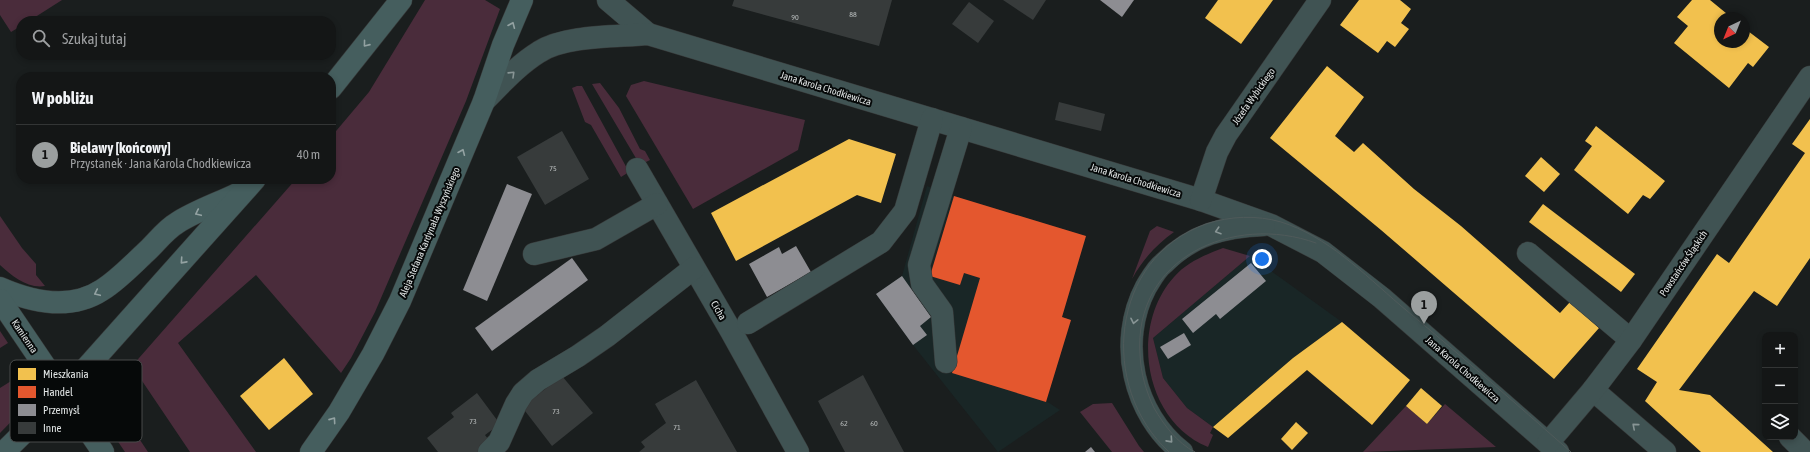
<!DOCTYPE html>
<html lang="pl">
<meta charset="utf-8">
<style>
:root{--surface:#141616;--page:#1d1f1f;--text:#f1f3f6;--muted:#9d9fa1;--line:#333535;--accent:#9b9f9f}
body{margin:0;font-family:"Asap Condensed",sans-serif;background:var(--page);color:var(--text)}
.controls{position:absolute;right:12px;bottom:12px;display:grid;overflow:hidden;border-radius:8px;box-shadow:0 2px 6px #0003}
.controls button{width:36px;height:36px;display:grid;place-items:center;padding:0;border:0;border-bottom:1px solid var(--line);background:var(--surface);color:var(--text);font:20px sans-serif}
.compass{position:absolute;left:1714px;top:12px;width:36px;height:36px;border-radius:50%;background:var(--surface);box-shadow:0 2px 6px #0003;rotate:223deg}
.you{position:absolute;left:1262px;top:259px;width:14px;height:14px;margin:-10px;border:3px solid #fff;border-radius:50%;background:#1a73e8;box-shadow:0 0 0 6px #1a73e833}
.badge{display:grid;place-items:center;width:26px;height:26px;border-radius:50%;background:var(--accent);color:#111;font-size:13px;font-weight:700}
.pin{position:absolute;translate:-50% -33px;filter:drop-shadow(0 1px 2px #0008)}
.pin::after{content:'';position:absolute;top:21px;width:14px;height:12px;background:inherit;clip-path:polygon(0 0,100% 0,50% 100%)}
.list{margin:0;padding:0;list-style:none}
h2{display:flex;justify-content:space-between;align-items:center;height:52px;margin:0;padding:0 16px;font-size:17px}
h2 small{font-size:13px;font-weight:400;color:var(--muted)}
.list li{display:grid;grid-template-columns:26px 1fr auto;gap:12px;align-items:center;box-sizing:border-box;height:60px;padding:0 16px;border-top:1px solid var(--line)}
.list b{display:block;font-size:15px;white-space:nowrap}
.list p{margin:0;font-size:13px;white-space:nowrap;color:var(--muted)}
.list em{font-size:13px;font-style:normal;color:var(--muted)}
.icon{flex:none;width:22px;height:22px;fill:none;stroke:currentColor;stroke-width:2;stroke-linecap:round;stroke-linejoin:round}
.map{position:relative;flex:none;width:1810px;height:452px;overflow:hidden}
.search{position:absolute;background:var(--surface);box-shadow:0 2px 6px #0003;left:16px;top:16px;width:320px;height:44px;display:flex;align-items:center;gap:10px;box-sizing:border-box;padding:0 14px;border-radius:16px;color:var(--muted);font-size:15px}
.panel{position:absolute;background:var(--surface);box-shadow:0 2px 6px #0003;left:16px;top:72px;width:320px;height:112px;border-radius:16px}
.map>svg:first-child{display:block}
.built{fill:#192626}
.green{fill:#4a2c3b}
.homes{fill:#f2c14e}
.shops{fill:#e4572e}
.industry{fill:#8d8d92}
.building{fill:#373b3b}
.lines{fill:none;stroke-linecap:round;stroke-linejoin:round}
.minor-casing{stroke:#373939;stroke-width:23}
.major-casing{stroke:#373939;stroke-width:23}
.minor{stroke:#405353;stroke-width:22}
.major{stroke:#455e5e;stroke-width:22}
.tram{stroke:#4f5a5a;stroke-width:1}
.oneway{stroke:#93a2a2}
.oneway2{stroke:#889595}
.labels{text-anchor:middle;stroke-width:4;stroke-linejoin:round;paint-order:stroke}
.number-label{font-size:8px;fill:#b6baba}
.street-label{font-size:10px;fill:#e1e5e5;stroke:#060909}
.key{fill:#060909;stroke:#484b4b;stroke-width:1}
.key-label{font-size:11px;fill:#e1e5e5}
</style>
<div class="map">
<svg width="1810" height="452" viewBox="0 0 1810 452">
<rect width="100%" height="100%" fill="#1a1e1e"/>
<!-- built -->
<g class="built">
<path d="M927,186L954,196L1086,236L1062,317L1071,320L1046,401L1060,410L998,452L913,345L876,294L902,276Z"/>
<path d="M1250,256L1342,322L1293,358L1213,427L1187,408L1163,378L1153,338Z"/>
</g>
<!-- green -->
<g class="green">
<path d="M0,0H62L29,21H21V26L11,32L0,15Z"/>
<path d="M425,0H485L500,9L466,101L375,312L351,358L341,373L256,275L178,343L256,452H190L132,366L296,179H331V137L369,92Z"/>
<path d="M644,81L805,120L798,150L693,209L626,96L631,85Z"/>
<path d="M600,83L619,108L640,149L645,151L650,160L640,165L592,84Z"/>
<path d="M577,86H582L629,172L621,177L591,125L585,122L572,88Z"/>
<path d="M0,216L22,248L36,264V275L45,286C28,289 12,276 0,265Z"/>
<path d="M1157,226L1174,232C1156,245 1143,259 1132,279L1150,231Z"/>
<path d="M1223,248L1250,256L1153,338L1163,378L1187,408L1213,427L1210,433L1213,435L1208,447C1144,421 1129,327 1174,277C1187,262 1205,255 1223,248Z"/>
<path d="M0,331L8,343L0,348Z"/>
<path d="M27,371L40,389V392L0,433V388Z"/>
<path d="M108,392L148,452H125L96,409L97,403Z"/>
<path d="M1112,403L1139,446L1144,452H1112L1080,412L1093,404Z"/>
<path d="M1445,404L1496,447L1363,452L1406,406L1427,424Z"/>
</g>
<!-- homes -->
<g class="homes">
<path d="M1218,0H1273L1241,44L1205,18Z"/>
<path d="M1359,0H1400L1411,9L1401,23L1409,29L1395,47L1387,41L1378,53L1340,25Z"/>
<path d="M1692,0H1710L1732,18H1720V42H1744V28L1769,47L1753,67L1748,63L1729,88L1674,43L1688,26L1677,17Z"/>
<path d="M1327,66L1364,97L1335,136L1354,152L1363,143L1414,189L1461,226L1560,313L1570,302L1599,328L1554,379L1381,230L1270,138Z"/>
<path d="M1810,119V258L1777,306L1754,291L1679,390L1710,395L1773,452H1701L1645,401L1657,382L1637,369L1717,254L1729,263L1805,153L1792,144Z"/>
<path d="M1596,126L1665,181L1650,199L1643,195L1628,214L1574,170L1592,146L1585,141Z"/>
<path d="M849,139L896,154L881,203L857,195L736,261L711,213Z"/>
<path d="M1541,157L1560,174L1544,192L1525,176Z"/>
<path d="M1543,204L1635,274L1621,292L1529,222Z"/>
<path d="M1342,322L1410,380L1372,425L1307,370L1228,438L1213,427L1293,358Z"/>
<path d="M284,358L313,394L269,430L240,396Z"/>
<path d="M1421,388L1442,406L1427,424L1406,406Z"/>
<path d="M1296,422L1308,433L1292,450L1281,439Z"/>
</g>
<!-- shops -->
<path class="shops" d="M954,196L1086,236L1062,317L1071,320L1046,402L952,373L980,278L964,273L960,285L930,276Z"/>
<!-- industry -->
<g class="industry">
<path d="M1100,0H1134L1122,17Z"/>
<path d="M507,184L532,194L487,301L463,290Z"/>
<path d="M796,246L811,272L767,297L749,264L779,247L782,254Z"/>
<path d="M572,258L588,280L492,351L475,328Z"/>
<path d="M1251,263L1266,281L1220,319L1216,314L1193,333L1182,319Z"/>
<path d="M902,276L931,317L920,326L927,335L913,345L876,294Z"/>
<path d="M1184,333L1191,345L1168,359L1160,347Z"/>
<path d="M1091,447L1095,452H1085Z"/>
</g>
<!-- building -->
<g class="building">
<path d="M734,0H892L879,46L732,6Z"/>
<path d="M1003,0H1046L1033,20Z"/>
<path d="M969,2L994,21L978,43L952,24Z"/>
<path d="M1059,102L1105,114L1101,131L1055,120Z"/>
<path d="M562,131L589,179L545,205L517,157Z"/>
<path d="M863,375L880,407L904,452H845L838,439L818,401Z"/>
<path d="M562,376L593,413L552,446L522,407Z"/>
<path d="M696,380L737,452H639L645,447L641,442L666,423L655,404Z"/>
<path d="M477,393L500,424L485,435L491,443L480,452H438L427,438L454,417L451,413Z"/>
</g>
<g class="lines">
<defs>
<g id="minor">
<path d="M608,0L648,34"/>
<path d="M484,101C501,84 518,65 539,52C565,35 617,37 648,34L1201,200L1271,225L1323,252L1382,298L1558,452"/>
<path d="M637,169L731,331L798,452"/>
<path d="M1201,200L1217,152L1226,135L1320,0"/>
<path d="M1528,253L1631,340"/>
<path d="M534,254L596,239L657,204"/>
<path d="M748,323L881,242L905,211L932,119"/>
<path d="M946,362L942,312L922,284L919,265L961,128"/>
<path d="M1593,390L1665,452"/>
<path d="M1790,437L1805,452"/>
<path d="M1548,443L1593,390L1631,340L1810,77"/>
<path d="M489,452L499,442L516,404L523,393L538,380L578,356L607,336L694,268"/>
<path d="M1182,452C1133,414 1117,342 1146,287C1151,279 1156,269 1164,263C1193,234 1224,227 1264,225"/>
</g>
<g id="major">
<path d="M331,88L401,0"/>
<path d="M0,288C32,302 70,311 102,290C118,280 132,265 146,252C156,243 165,230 177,223C193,212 219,203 237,194"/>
<path d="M0,300L103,452"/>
<path d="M4,452L63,394L255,179"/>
<path d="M311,452L339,412L373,354L400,301L484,101L503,45L522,0"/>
</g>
</defs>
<!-- minor casing -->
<use href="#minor" class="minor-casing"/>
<!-- major casing -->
<use href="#major" class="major-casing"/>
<!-- minor -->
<use href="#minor" class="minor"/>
<!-- major -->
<use href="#major" class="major"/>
<!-- tram -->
<g class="tram">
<path d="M1169,452C1098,387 1110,258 1206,224C1230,216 1257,215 1281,222C1327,236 1364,274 1400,305C1458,353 1514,402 1571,452"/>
<path d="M1195,452C1177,443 1164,425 1154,408C1146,391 1141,374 1140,355C1133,258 1233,213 1316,243"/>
</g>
</g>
<!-- one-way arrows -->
<defs><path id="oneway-chevron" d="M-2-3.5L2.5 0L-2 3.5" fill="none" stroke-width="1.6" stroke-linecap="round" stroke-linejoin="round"/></defs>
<g class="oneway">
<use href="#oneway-chevron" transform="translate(512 25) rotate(-67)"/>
<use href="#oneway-chevron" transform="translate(366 44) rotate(129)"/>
<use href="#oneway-chevron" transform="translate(462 152) rotate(-67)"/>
<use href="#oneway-chevron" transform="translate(198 213) rotate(155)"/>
<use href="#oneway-chevron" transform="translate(183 261) rotate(132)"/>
<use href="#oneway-chevron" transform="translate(97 293) rotate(155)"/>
<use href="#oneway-chevron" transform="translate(333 420) rotate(-55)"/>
</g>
<g class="oneway2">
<use href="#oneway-chevron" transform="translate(512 74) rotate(-44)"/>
<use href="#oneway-chevron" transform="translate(1218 231) rotate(162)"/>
<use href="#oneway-chevron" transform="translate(1134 321) rotate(102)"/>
<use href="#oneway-chevron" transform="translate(1635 426) rotate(-139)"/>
<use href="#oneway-chevron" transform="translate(1170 440) rotate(48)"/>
</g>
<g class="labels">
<!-- number labels -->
<g class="number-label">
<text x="853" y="17">88</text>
<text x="795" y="20">90</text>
<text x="553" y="171">75</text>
<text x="556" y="414">73</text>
<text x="473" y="424">73</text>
<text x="844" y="426">62</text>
<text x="874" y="426">60</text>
<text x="677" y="430">71</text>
</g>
<!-- street labels -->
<g class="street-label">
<text transform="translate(826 88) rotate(17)" y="4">Jana Karola Chodkiewicza</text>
<text transform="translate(1253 96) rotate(-55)" y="4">Józefa Wybickiego</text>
<text transform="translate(1136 180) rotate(17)" y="4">Jana Karola Chodkiewicza</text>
<text transform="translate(429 232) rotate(-67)" y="4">Aleja Stefana Kardynała Wyszyńskiego</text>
<text transform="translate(1683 263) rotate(-56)" y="4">Powstańców Śląskich</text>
<text transform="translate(719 310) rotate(60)" y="4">Cicha</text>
<text transform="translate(25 336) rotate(56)" y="4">Kamienna</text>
<text transform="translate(1463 369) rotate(41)" y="4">Jana Karola Chodkiewicza</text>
</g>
</g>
<!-- legend -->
<rect x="10" y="360" width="132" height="82" rx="6" class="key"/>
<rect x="18" y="368" width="18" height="12" fill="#f2c14e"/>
<rect x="18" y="386" width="18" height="12" fill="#e4572e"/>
<rect x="18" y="404" width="18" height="12" fill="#8d8d92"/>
<rect x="18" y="422" width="18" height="12" fill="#373b3b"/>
<g class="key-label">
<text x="43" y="378">Mieszkania</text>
<text x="43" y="396">Handel</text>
<text x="43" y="414">Przemysł</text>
<text x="43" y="432">Inne</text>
</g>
</svg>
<div class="controls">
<button>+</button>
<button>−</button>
<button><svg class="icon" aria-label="layers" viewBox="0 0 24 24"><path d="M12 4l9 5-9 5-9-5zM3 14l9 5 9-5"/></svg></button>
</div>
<svg class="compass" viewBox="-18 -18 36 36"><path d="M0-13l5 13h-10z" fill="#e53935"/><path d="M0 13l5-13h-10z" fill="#9d9fa1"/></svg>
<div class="you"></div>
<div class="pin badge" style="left:1424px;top:324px">1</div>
<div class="search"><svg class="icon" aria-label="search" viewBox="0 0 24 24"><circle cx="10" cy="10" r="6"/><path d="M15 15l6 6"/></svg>Szukaj tutaj</div>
<section class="panel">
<h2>W pobliżu<small></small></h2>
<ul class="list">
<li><span class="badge">1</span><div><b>Bielawy [końcowy]</b><p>Przystanek · Jana Karola Chodkiewicza</p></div><em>40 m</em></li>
</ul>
</section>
</div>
